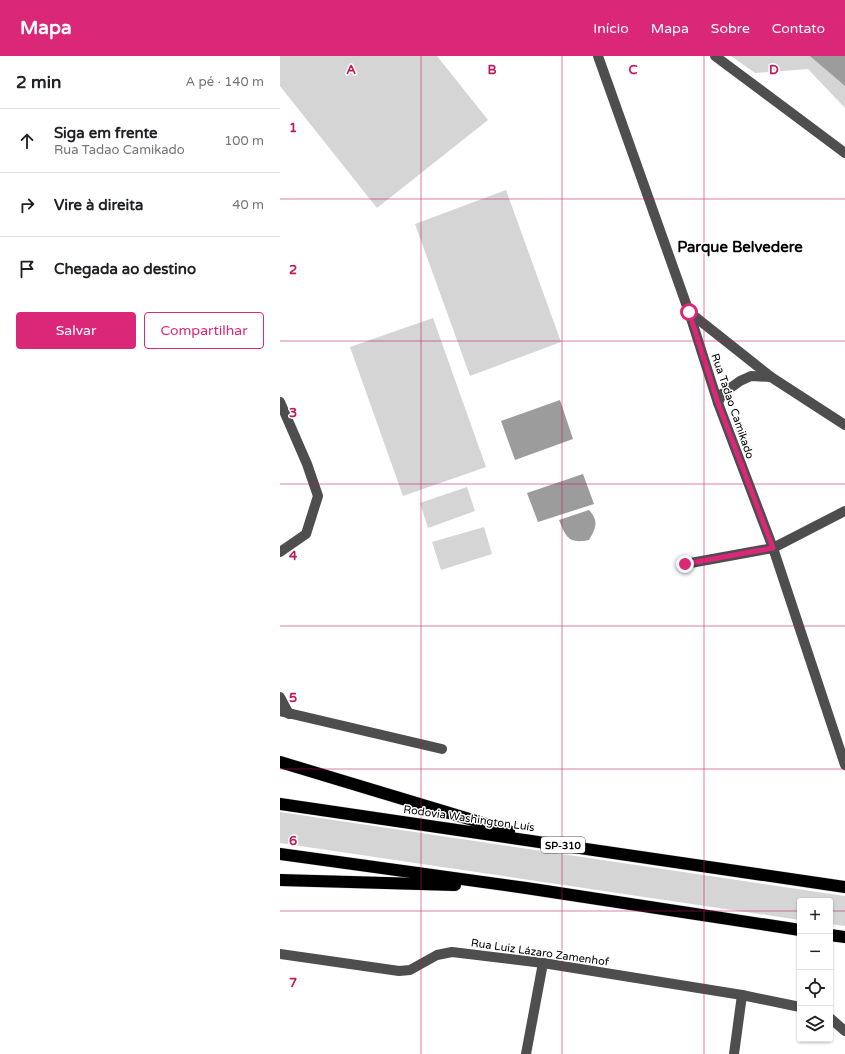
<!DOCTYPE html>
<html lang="pt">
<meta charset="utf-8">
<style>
:root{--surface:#fff;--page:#f2f2f2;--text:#202124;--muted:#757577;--line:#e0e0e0;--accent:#db2777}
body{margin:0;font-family:"Varela Round",sans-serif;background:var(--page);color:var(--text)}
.controls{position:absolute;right:12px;bottom:12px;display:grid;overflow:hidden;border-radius:4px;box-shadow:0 1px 3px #0004}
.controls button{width:36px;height:36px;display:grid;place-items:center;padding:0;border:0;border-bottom:1px solid var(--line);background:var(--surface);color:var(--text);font:20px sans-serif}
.stop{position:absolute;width:12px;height:12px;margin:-9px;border:3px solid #db2777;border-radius:50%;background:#fff}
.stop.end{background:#db2777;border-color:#fff;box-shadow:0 1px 4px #0008}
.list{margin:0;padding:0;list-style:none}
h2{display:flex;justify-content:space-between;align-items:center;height:52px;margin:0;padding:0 16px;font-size:17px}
h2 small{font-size:13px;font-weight:400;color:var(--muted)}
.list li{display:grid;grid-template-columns:26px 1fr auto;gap:12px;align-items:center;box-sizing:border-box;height:64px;padding:0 16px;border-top:1px solid var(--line)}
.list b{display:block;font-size:15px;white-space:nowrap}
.list p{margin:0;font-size:13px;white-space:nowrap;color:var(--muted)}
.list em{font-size:13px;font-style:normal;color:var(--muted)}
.actions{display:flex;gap:8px;padding:12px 16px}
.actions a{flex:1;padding:9px 0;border:1px solid var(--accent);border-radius:4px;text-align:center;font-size:14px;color:var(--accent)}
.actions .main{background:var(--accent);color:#fff}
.icon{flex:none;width:22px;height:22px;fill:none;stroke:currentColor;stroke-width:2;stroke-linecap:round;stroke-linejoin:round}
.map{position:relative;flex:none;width:565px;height:998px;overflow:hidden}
header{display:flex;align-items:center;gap:24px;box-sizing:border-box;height:56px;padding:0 20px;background:var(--accent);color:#fff}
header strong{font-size:19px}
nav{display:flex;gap:22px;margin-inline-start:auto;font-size:14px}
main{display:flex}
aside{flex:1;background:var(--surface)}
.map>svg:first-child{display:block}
.green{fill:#d5d5d5}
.water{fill:#9c9c9c}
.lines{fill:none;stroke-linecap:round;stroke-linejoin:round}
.highway-casing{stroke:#dbdbdb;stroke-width:13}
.minor{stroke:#4e4e4e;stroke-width:10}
.highway{stroke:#000;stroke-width:12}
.route{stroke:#db2777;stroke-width:5}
.grid{fill:none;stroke:#c2185b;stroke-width:1;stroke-opacity:0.55}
.labels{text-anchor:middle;stroke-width:3;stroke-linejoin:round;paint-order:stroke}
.shield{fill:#fff;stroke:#4c4c4c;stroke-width:1}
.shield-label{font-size:10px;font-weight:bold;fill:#000}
.street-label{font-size:11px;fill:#000;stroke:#fff}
.district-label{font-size:15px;font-weight:bold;fill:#000;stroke:#fff}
.grid-label{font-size:13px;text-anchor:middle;font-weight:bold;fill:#c2185b;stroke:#fff;stroke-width:3;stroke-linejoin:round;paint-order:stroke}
</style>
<header>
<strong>Mapa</strong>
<nav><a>Início</a><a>Mapa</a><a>Sobre</a><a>Contato</a></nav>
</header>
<main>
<aside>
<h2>2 min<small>A pé · 140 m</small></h2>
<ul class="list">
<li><svg class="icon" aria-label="ahead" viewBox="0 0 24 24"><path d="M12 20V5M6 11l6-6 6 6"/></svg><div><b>Siga em frente</b><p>Rua Tadao Camikado</p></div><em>100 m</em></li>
<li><svg class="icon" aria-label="right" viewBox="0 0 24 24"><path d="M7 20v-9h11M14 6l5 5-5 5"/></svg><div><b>Vire à direita</b></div><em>40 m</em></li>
<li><svg class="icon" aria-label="arrive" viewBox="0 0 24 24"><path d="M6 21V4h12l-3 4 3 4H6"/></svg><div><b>Chegada ao destino</b></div></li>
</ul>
<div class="actions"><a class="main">Salvar</a><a>Compartilhar</a></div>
</aside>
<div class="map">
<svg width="565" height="998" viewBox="0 0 565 998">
<rect width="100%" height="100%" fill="#fff"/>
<!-- green -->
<g class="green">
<path d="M0,0H157L208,64L97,152L0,30Z"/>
<path d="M451,0H565V52L528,13L475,17Z"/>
<path d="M226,134L281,286L190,320L135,168Z"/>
<path d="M153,262L206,411L123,440L70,291Z"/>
<path d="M187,431L195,455L148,472L140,447Z"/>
<path d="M204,471L212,498L161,514L152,486Z"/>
<path d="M0,756L565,840V870L550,868V845H520V864L0,787Z"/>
</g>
<!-- water -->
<g class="water">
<path d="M530,0H565V30Z"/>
<path d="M280,344L293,383L235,404L221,365Z"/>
<path d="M303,418L314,448L258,466L247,437Z"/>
<path d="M309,454C319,465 316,472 309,484C289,488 286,482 279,464Z"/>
</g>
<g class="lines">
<defs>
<g id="highway">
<path d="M0,706L229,775"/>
<path d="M0,748L565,831"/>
<path d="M0,798L246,832L520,874"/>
<path d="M0,824L175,829"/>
<path d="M550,879L565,881"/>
</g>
</defs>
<!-- highway casing -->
<use href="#highway" class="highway-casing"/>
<!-- minor -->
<g class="minor">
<path d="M318,0L409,256L438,347L493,492L565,709"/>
<path d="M435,0L565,97"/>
<path d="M409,256L491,321L565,369"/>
<path d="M0,346L27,408L38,440L26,478L0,496"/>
<path d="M438,347L442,338L460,325L471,320L491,321"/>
<path d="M405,508L493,492L565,455"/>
<path d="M0,641L9,658"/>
<path d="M0,655L162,693"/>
<path d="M0,898L119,915L130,914L157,899L172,896L263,907L462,939L520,951"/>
<path d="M550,962L565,975"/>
<path d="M246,998L263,907"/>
<path d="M454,998L462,939"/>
</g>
<!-- highway -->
<use href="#highway" class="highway"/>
</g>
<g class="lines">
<!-- route -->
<path class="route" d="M405,508L493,492L438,347L409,256"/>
</g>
<!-- grid -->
<path class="grid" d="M141,0V998M282,0V998M424,0V998M0,143H565M0,285H565M0,428H565M0,570H565M0,713H565M0,855H520M550,855H565"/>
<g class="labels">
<!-- shield labels -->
<rect class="shield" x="261" y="781" width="44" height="16" rx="3"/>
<g class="shield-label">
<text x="283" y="793">SP-310</text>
</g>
<!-- street labels -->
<g class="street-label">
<text transform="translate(453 350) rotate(71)" y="4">Rua Tadao Camikado</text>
<text transform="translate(189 762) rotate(8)" y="4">Rodovia Washington Luís</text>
<text transform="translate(260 896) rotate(8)" y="4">Rua Luiz Lázaro Zamenhof</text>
</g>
<!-- district labels -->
<g class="district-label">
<text x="460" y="196">Parque Belvedere</text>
</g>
</g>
<g class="grid-label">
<text x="71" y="18">A</text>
<text x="212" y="18">B</text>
<text x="353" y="18">C</text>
<text x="494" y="18">D</text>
<text x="13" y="76">1</text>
<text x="13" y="218">2</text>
<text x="13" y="361">3</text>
<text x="13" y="504">4</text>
<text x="13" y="646">5</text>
<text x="13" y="789">6</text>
<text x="13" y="931">7</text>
</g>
</svg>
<div class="controls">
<button>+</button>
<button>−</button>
<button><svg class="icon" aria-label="locate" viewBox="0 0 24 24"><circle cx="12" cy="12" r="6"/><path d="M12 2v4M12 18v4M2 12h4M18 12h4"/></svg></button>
<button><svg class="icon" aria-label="layers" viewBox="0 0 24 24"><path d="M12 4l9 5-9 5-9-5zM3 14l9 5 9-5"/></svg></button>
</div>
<div class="stop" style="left:409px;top:256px"></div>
<div class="stop end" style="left:405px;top:508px"></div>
</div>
</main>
